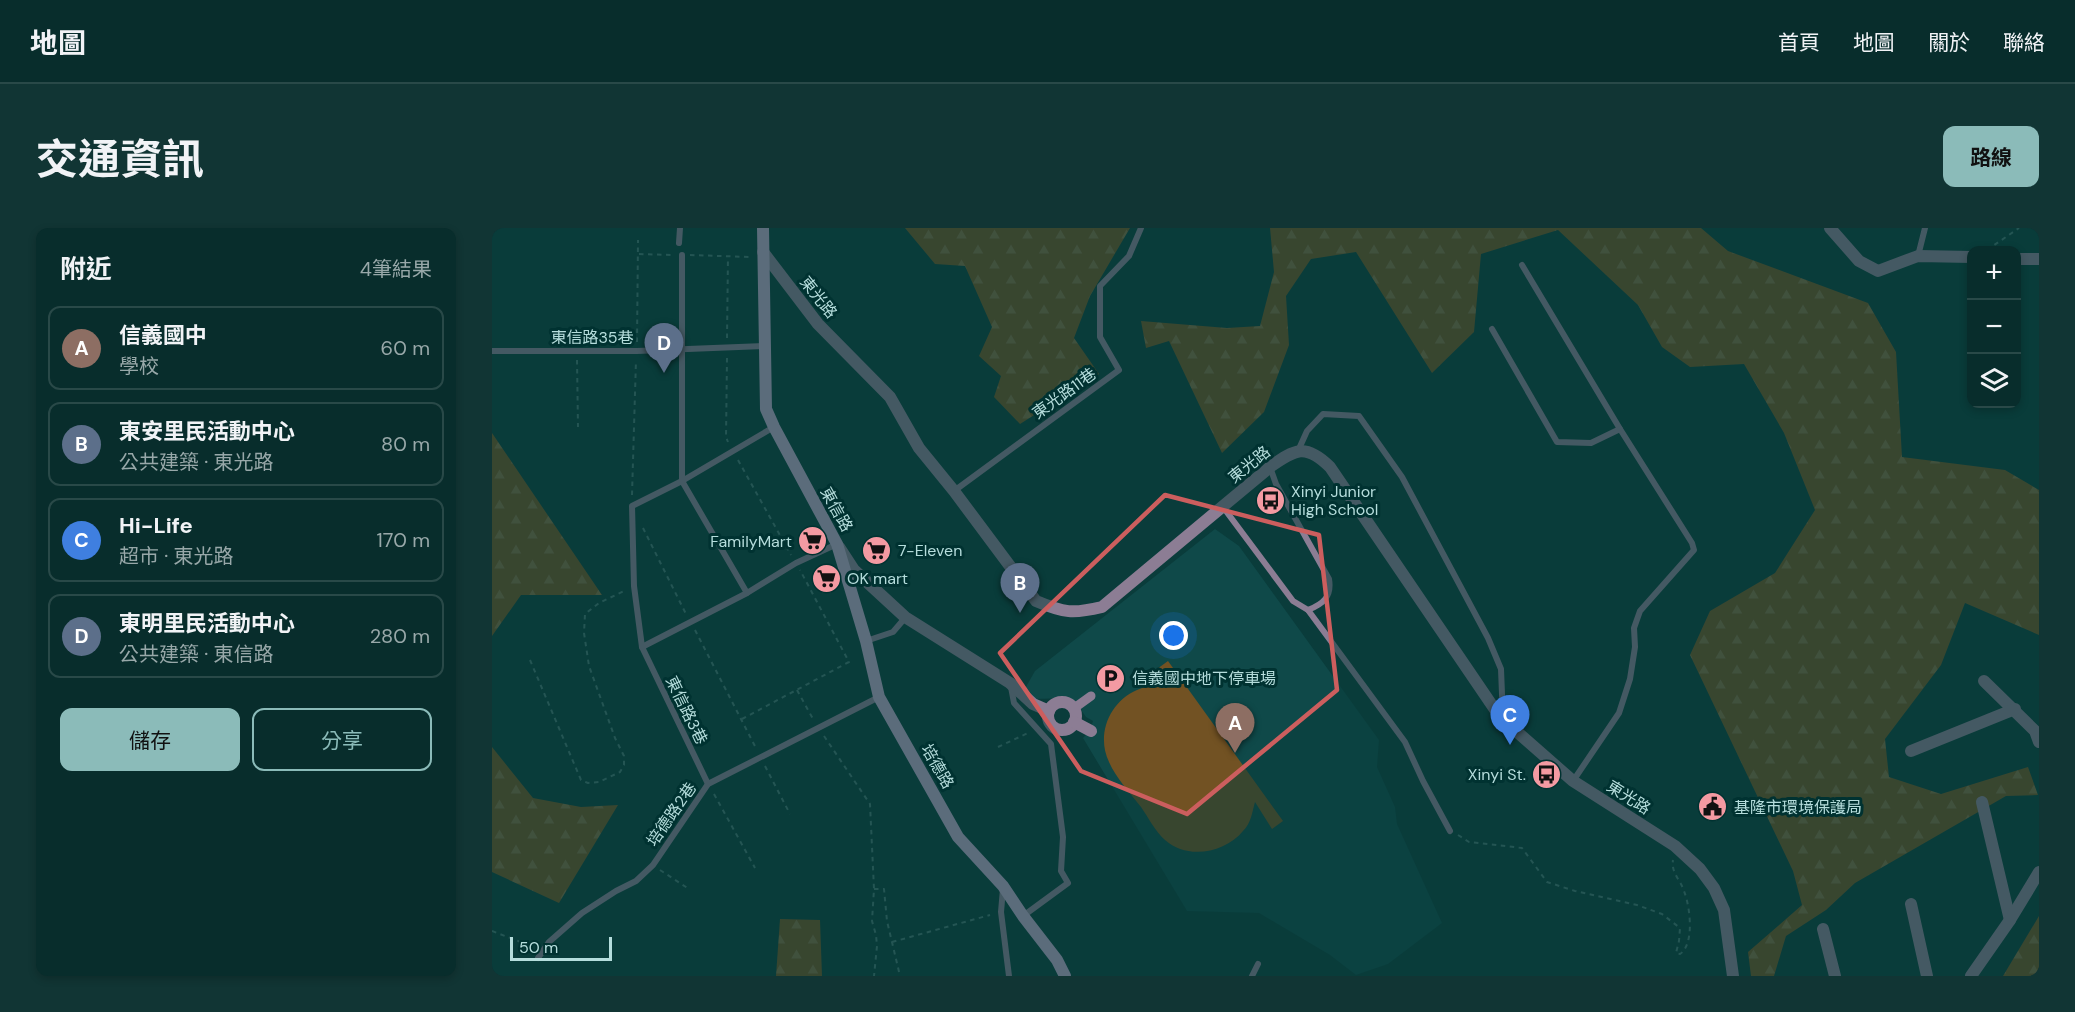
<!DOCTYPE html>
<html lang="zh-TW">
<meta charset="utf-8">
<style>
:root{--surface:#082d2c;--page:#113534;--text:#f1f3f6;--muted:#98a8a9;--line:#294948;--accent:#8bbbb9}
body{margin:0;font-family:"DM Sans","Noto Sans TC",sans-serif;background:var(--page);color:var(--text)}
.controls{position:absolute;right:18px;top:18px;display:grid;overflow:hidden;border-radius:12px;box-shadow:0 3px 9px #0003}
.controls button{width:54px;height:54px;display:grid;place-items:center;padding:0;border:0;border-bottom:2px solid var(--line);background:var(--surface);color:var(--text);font:30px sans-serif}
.scale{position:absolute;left:18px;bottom:15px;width:102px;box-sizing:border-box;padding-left:6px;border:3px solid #b5dddc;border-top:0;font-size:16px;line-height:21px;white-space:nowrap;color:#b5dddc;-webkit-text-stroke:4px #003231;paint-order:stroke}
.you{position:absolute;left:682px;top:408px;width:21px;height:21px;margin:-15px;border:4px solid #fff;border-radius:50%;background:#1a73e8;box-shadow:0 0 0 9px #1a73e833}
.badge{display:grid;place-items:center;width:39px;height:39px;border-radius:50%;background:var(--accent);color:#fff;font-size:20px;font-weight:700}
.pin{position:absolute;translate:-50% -50px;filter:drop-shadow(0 2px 3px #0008)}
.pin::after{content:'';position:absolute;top:32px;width:21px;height:18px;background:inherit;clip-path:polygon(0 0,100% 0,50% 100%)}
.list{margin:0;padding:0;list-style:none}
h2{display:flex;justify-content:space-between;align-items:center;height:78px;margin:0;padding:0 24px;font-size:26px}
h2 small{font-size:20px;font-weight:400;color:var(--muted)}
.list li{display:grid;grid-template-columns:39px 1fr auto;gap:18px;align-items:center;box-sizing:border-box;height:84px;margin:0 12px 12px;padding:0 12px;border:2px solid var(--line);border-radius:12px}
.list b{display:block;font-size:22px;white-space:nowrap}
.list p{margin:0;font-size:20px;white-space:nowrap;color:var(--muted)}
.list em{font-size:20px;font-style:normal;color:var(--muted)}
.actions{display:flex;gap:12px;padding:18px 24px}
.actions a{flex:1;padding:14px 0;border:2px solid var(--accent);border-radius:12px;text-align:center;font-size:21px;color:var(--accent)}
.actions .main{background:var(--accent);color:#111}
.icon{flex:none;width:33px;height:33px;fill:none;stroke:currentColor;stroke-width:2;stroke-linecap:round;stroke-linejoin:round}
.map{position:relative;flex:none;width:1547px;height:748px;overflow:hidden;border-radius:12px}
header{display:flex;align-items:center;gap:36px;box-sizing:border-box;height:84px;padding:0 30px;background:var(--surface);border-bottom:2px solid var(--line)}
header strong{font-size:28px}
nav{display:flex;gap:33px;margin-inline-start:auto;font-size:21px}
.intro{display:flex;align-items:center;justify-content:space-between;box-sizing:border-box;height:144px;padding:0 36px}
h1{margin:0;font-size:42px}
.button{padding:15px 27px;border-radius:12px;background:var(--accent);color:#111;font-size:21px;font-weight:700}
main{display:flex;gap:36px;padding:0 36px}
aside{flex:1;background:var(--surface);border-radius:12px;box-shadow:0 3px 9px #0003}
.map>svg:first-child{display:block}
.built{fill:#0f4949}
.forest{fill:url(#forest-firs)}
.pitch{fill:#725223}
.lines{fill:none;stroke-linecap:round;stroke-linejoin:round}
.path{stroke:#457372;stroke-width:2;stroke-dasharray:4.5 4.5;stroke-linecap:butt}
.service{stroke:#8c7d94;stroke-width:6}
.pedestrian{stroke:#8c7d94;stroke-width:9}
.minor{stroke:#8c7d94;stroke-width:12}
.tertiary{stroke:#8c7d94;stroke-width:12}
.secondary{stroke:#bea6ca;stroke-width:12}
.marked{fill:none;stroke:#cc5e5e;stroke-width:4.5;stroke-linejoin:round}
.labels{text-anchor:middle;stroke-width:6;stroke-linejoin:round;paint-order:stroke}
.street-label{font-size:16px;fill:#b5dddc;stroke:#003231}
.poi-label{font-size:16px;fill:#b5dddc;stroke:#003231;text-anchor:start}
</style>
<header>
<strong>地圖</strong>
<nav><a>首頁</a><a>地圖</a><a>關於</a><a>聯絡</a></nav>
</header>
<div class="intro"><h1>交通資訊</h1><a class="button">路線</a></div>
<main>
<aside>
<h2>附近<small>4筆結果</small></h2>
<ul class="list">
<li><span class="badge" style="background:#8d6e63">A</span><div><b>信義國中</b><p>學校</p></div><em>60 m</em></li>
<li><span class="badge" style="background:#5c6f8a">B</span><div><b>東安里民活動中心</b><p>公共建築 · 東光路</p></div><em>80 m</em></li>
<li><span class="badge" style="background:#3f7fe0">C</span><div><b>Hi-Life</b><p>超市 · 東光路</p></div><em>170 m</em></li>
<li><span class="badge" style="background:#5c6f8a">D</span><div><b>東明里民活動中心</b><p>公共建築 · 東信路</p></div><em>280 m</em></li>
</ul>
<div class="actions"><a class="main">儲存</a><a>分享</a></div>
</aside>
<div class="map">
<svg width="1547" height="748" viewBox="0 0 1547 748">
<defs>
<pattern id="forest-firs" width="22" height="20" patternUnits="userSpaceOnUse" patternTransform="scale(1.5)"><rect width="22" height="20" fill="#725223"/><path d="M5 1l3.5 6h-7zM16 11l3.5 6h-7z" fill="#846a42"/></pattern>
</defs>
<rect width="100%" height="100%" fill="#0a3c3b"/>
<!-- built -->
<path class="built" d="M723,301L747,318L887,512L885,539L903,579L905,596L950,695L896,736L864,747L838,727L767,685L695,683L591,510L598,502L601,493L594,489L585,476L577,470L542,471L531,464L543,443Z"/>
<!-- forest -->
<g class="forest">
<path d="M413,0H638L598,68L582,110L607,146L528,196L502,169L509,148L487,128L500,99L473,38L443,36Z"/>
<path d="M778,0H1209L1236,23L1376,75L1404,124L1410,229L1513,242L1547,262V407L1473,375L1449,437L1393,511L1397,549L1449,566L1536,539L1546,567L1514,568L1363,655L1334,682L1294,708L1282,748H1259L1256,724L1310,677L1301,643L1198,427L1218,383L1283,345L1323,282L1292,205L1252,136L1198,139L1170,119L1146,77L1066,2L989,26L982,104L940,145L864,24L819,31L794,68L797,117L772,184L730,225L677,113L654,120L649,93L735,100L768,98L782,44Z"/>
<path d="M0,205L110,367H29L0,408Z"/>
<path d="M0,519L41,570L89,579L126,577L67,675L0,644Z"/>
<path d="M1547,688V748H1511Z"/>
<path d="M288,691L328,692L330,748H284Z"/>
</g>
<!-- pitch -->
<path class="pitch" d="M676,433L791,593L780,601L763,574C760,585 759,595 751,603C733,625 695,632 673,612C663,603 656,589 649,579C638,565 624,550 617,534C604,507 617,474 645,462C654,457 666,458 676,458L665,441Z"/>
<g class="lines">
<!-- path -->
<g class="path">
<path d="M1495,22L1527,0"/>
<path d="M147,26L180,27"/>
<path d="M198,27L258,29"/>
<path d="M235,110L236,28"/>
<path d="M145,114L146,12"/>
<path d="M235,130L234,209L236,214"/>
<path d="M85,132L86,199"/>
<path d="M246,232L299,327"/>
<path d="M140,267L144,132"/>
<path d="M151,300L194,386"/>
<path d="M203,402L265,522"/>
<path d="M38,432L89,552L96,555L107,554L128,544L132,537V528L123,510L97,438L92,405L93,386L107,375L132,363"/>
<path d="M305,462L321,491"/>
<path d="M250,491L357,434L308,342"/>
<path d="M332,508L378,576L382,661L380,693L384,707L385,718L382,748"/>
<path d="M506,519L536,505"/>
<path d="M273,538L298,586"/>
<path d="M222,566L263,640"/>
<path d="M966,607L977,614L1030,620L1055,654L1083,663L1145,677L1170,686L1188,700L1187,713L1184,725L1188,726C1203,716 1198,678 1192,663C1188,651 1179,645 1181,632"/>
<path d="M168,642L197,661"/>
<path d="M382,661H392L395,693L408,748"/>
<path d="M0,703L34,716L43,715"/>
<path d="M400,714L498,687"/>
</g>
<!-- service -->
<g class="service">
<path d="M187,15L188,0"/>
<path d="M190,27V253L255,365"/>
<path d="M1426,28L1433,0"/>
<path d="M1030,37L1128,201L1200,315L1202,322L1148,383L1142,400L1143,419L1138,451L1127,485L1081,553"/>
<path d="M1000,101L1065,214L1099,215L1128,201"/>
<path d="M0,123H145L272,118"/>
<path d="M806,223L815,203L831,186L867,188L910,249L996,410L1009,441L1011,491"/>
<path d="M462,263L627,142L608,109V58L637,28L649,0"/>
<path d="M731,279L801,373L816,382C831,376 840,369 837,351L784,256L778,239"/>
<path d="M816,382L913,514L931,553L958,603"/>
<path d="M374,413L401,404L413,390"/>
<path d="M150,419L142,358L140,278L190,253L282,199"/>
<path d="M519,459L522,475L559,516L571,609L569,643L576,655L531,688"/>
<path d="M216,556L150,419L255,365L304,335L345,316"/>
<path d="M511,661L509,684L517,748"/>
<path d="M46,730L57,714L90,685L124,663L144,653L161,637L216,556L387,469"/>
<path d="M760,748L766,736"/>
</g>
<!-- pedestrian -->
<path class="pedestrian" d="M581,481L599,468"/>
<!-- minor -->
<g class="minor">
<path d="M1338,0L1367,33L1386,43L1426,28L1480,29"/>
<path d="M1524,31H1547"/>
<path d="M347,319L362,342L413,389L518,455L541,476L557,483"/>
<path d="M1492,453L1543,503L1547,514"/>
<circle cx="570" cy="488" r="14"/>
<path d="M582,494L599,503"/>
<path d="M1419,523L1523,481"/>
<path d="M1490,574L1518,692"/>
<path d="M1419,676L1435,748"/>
<path d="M1331,701L1343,748"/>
<path d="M1479,748L1518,692L1547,644"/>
</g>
<!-- tertiary -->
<path class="tertiary" d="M271,24L326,96L398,169L427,220L462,263L544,373C572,385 581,386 610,379L778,239C803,221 814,215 838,239L1008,489L1081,553L1183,618L1208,641L1222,660L1232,682L1241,748"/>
<!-- secondary -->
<path class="secondary" d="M271,0L274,181L282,199L345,316L374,413L387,469L466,609L511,658L531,688L565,732L573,748"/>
</g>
<!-- marked area -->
<path d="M0 0H1547V748H0ZM673,267L827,307L845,462L695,586L589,543L508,425Z" fill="#0a3c3b" fill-opacity=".55" fill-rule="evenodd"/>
<path class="marked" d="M673,267L827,307L845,462L695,586L589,543L508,425Z"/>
<!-- icons -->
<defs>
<symbol id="bus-disc" viewBox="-11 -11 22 22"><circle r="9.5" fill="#f49aa2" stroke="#003231"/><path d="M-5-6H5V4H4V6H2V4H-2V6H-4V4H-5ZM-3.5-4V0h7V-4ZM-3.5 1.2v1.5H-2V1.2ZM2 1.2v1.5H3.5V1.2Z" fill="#111"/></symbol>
<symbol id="supermarket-disc" viewBox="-11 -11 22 22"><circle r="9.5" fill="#f49aa2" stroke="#003231"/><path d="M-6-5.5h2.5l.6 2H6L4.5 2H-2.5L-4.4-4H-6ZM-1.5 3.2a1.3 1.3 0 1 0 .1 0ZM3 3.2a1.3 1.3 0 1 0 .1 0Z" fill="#111"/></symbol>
<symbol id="parking-disc" viewBox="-11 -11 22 22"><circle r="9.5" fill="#f49aa2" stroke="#003231"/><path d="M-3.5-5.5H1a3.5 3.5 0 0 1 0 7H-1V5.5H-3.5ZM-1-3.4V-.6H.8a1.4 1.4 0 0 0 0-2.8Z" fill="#111"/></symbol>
<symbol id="civic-disc" viewBox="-11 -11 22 22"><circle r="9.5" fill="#f49aa2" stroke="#003231"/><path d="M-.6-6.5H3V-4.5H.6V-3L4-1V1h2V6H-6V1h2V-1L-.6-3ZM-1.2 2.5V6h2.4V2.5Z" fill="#111"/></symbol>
</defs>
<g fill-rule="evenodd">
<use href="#bus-disc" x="762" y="256" width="33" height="33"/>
<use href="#supermarket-disc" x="304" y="296" width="33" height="33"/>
<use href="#supermarket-disc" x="368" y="306" width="33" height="33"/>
<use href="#supermarket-disc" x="318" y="334" width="33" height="33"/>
<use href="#parking-disc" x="602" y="434" width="33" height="33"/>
<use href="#bus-disc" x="1038" y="530" width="33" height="33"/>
<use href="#civic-disc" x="1204" y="562" width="33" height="33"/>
</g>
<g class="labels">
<!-- street labels -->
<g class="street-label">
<text transform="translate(327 69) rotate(51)" y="6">東光路</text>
<text x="100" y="115">東信路35巷</text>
<text transform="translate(572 165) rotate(-36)" y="6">東光路11巷</text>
<text transform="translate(757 236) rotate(-39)" y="6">東光路</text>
<text transform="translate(345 281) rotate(61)" y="6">東信路</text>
<text transform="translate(195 482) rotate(64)" y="6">東信路3巷</text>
<text transform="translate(446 538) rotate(60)" y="6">培德路</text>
<text transform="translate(1137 569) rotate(32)" y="6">東光路</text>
<text transform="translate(179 586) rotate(-55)" y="6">培德路2巷</text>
</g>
<!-- poi labels -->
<g class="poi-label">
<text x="799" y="269">Xinyi Junior<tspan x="799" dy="18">High School</tspan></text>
<text x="300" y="319" text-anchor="end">FamilyMart</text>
<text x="406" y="328">7-Eleven</text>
<text x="355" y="356">OK mart</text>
<text x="640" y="456">信義國中地下停車場</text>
<text x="1034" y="552" text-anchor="end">Xinyi St.</text>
<text x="1242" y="585">基隆市環境保護局</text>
</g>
</g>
</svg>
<div class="controls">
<button>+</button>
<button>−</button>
<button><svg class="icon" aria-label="layers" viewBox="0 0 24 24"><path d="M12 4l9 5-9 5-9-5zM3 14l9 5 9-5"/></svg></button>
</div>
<div class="scale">50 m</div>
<div class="you"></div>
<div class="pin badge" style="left:743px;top:525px;background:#8d6e63">A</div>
<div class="pin badge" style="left:528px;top:385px;background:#5c6f8a">B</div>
<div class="pin badge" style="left:1018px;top:517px;background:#3f7fe0">C</div>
<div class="pin badge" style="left:172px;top:145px;background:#5c6f8a">D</div>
</div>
</main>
